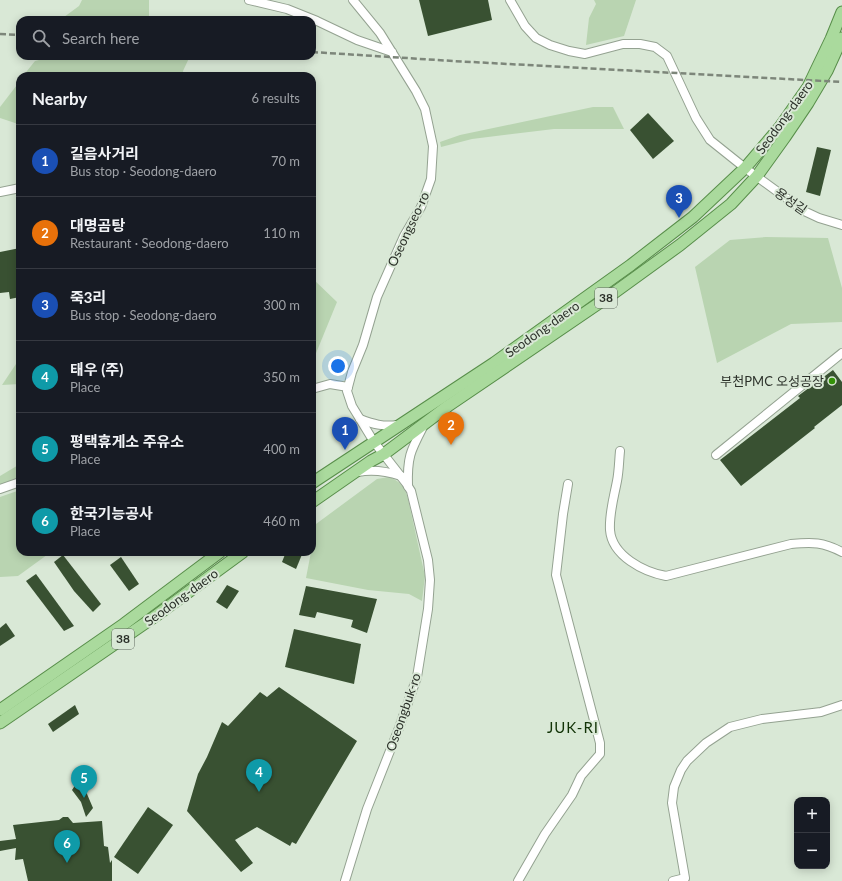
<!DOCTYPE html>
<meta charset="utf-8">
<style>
:root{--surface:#171b24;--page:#20242c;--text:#f1f3f6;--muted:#9ea1a6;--line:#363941;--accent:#339108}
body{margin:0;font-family:Lato,"Noto Sans KR",sans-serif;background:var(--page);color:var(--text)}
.controls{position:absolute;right:12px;bottom:12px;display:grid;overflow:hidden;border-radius:8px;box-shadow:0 2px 10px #0003}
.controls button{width:36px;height:36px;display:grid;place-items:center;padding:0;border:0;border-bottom:1px solid var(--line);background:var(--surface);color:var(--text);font:20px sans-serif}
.you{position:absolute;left:338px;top:366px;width:14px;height:14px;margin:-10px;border:3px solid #fff;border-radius:50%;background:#1a73e8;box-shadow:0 0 0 6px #1a73e833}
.badge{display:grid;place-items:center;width:26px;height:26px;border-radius:50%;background:var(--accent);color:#fff;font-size:13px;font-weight:700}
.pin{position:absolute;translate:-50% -33px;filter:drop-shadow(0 1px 2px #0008)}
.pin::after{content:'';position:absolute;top:21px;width:14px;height:12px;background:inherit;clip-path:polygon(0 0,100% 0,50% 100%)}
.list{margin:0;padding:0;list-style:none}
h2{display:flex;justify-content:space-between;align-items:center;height:52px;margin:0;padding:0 16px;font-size:17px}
h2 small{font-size:13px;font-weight:400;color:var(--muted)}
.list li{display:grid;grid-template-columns:26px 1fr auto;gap:12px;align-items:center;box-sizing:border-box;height:72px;padding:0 16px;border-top:1px solid var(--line)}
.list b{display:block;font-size:15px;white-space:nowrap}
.list p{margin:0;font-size:13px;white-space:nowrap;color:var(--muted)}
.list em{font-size:13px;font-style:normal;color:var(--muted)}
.icon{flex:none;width:22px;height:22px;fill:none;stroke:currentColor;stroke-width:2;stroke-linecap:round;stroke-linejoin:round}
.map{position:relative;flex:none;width:842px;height:881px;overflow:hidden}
.search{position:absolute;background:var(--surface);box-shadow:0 2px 10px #0003;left:16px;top:16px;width:300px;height:44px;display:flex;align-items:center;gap:10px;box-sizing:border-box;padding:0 14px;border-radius:12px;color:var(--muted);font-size:15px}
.panel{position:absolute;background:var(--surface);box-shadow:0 2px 10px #0003;left:16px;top:72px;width:300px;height:484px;border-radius:12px}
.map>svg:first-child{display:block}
.green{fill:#b9d4b1}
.building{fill:#395132}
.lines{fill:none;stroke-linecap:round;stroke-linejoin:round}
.minor-casing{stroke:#94a291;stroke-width:10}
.major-casing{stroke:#588e4a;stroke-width:13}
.minor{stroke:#fff;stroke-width:8}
.major{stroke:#aada9d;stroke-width:11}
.rail{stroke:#7d867a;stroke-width:2.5;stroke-dasharray:6 3;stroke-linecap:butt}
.poi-dot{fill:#339108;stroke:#d9e8d6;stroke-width:1.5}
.labels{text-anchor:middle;stroke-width:4;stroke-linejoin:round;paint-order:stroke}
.shield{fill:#d9e8d6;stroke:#5f675d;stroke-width:1}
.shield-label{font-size:12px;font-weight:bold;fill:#2b3029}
.street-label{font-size:13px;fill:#2b3029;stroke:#d9e8d6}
.poi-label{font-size:13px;fill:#2b3029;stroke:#d9e8d6;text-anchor:end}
.quarter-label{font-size:15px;letter-spacing:1px;fill:#123307;stroke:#d9e8d6}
</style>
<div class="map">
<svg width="842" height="881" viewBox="0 0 842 881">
<rect width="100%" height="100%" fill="#d9e8d6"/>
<!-- green -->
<g class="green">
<path d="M82,0H149V16L170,20H60L79,6Z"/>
<path d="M594,0H636L624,36L586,45L589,18L596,4Z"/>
<path d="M47,56H190L183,71L184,76H23L35,61L47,58Z"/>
<path d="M20,81V124H18L0,118V107Z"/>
<path d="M593,107H613L624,129H554L472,139L441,147L440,142L460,135Z"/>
<path d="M766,237L828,238L842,288V322L791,324L717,363L695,267L730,240Z"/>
<path d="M312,275V278L337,302L312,363Z"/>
<path d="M20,358V384L2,385Z"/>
<path d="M20,464V480L0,487V476Z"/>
<path d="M389,477C400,481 405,487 408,499L425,576L422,601L409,594L368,590L306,578L311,552H312L316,524L377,479Z"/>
<path d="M20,490V552H51L18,576L0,577V497Z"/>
</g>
<!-- building -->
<g class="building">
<path d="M419,0H488L492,20L428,36Z"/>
<path d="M648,113L674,141L653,159L630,130Z"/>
<path d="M817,147L831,150L820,196L806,192Z"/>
<path d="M20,248V297L10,299L9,292L0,293V252Z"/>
<path d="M833,370L842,382V405L814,427L815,428L741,486L720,460L800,398L798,396Z"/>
<path d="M286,552H303L296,569L282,562Z"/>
<path d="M63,555L101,604L93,612L74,591L54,562Z"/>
<path d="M121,557L139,584L129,591L110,565Z"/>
<path d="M36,574L74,626L64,631L26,581Z"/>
<path d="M227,585L239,591L227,609L216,602Z"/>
<path d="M306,586L377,599L367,633L351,627L353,620L317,612L315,618L299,615Z"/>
<path d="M6,623L15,636L0,646V628Z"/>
<path d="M294,629L361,644L354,684L285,667Z"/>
<path d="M279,687L357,741L296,844L292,842L290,846L257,827L235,840L253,863L241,872L187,811L198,774L207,757L222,722L228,726L260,692L267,697Z"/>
<path d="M75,705L79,714L53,732L48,724Z"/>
<path d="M76,784H80L87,794L93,808L86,817L81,802L72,790Z"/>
<path d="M148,807L173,825L138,874L114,857Z"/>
<path d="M63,817H68L73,823L102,821L104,846L108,847L110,863L112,860V881H28L23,859L15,860L16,848L0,851V841L16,839L13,825L59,820Z"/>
</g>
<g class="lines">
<defs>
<g id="minor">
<path d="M249,0L287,9L317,21L357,40L392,52"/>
<path d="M510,0L525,26L536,38L550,45L569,51L585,54L623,44H640L655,47L667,56L696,118L710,140L745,168L804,211L819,218L842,225"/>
<path d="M0,192L20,188"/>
<path d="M312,389L330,384L348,387"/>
<path d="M360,419C373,424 383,427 397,425"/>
<path d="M620,451C619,461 619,471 617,481C614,497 609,513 610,530C612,556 644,572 666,576L791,544C813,542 823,542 842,552"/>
<path d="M716,455L842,353"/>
<path d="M358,472C373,469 386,471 401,476"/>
<path d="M408,486C407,456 411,450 424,425"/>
<path d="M0,489L20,482"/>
<path d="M345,881L367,809L399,728L417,677L428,609L430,580L428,560L411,491L406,483L374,442L352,406L347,391L352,372L363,345L377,297L404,236L421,207L431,179L433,146L425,109L416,91L380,33L353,0"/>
<path d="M518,881L545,834L572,795L581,776L600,754V743L556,575L563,514L568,484"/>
<path d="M673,881L685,878L672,803L674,787L681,770L687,761L706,743L730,727L762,719L821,712L842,705"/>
</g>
<g id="major">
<path d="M312,483L494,363L631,265L693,217L745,168L780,127L808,87L831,39L842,12"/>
<path d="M312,502L371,461L384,454L448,406L611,295L680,245L731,204L757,176L785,137L808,103L827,71L842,38"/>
<path d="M0,710L124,624L220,552"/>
<path d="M0,723L157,615L243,552"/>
</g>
</defs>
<!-- minor casing -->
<use href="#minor" class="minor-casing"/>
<!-- major casing -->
<use href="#major" class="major-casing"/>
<!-- minor -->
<use href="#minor" class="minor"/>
<!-- major -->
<use href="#major" class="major"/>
<!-- rail -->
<g class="rail">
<path d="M0,34L20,35"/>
<path d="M312,52L453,61L842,82"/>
</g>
</g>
<!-- markers -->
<circle class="poi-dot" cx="832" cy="381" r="4"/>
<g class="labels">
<!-- shield labels -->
<g class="shield">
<rect x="595" y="288" width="22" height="20" rx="3"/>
<rect x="112" y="629" width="22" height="20" rx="3"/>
</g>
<g class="shield-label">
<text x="606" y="302">38</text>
<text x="123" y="643">38</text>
</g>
<!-- street labels -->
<g class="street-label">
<text transform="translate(784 117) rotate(-54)" y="5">Seodong-daero</text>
<text transform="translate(791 201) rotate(35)" y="5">용성길</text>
<text transform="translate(408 229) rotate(-65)" y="5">Oseongseo-ro</text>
<text transform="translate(542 329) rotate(-35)" y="5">Seodong-daero</text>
<text transform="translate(181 597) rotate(-36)" y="5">Seodong-daero</text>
<text transform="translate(403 712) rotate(-71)" y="5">Oseongbuk-ro</text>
</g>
<!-- poi labels -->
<g class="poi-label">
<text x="824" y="386">부천PMC 오성공장</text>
</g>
<!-- quarter labels -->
<g class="quarter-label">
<text x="573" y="733">JUK-RI</text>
</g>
</g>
</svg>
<div class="controls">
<button>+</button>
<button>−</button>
</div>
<div class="you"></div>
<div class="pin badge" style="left:345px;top:450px;background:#1a4fb4">1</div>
<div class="pin badge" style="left:451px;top:445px;background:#e8710a">2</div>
<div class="pin badge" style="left:679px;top:218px;background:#1a4fb4">3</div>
<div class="pin badge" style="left:259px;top:792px;background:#0f9aa8">4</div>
<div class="pin badge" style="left:84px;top:798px;background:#0f9aa8">5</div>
<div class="pin badge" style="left:67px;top:863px;background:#0f9aa8">6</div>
<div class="search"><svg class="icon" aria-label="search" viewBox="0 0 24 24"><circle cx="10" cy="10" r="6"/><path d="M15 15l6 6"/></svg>Search here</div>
<section class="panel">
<h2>Nearby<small>6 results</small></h2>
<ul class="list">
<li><span class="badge" style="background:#1a4fb4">1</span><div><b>길음사거리</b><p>Bus stop · Seodong-daero</p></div><em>70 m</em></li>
<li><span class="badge" style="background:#e8710a">2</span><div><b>대명곰탕</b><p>Restaurant · Seodong-daero</p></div><em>110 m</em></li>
<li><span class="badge" style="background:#1a4fb4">3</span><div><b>죽3리</b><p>Bus stop · Seodong-daero</p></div><em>300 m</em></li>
<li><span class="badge" style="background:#0f9aa8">4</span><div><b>태우 (주)</b><p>Place</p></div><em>350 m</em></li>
<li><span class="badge" style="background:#0f9aa8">5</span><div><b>평택휴게소 주유소</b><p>Place</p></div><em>400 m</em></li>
<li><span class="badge" style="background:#0f9aa8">6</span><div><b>한국기능공사</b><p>Place</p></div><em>460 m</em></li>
</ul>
</section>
</div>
